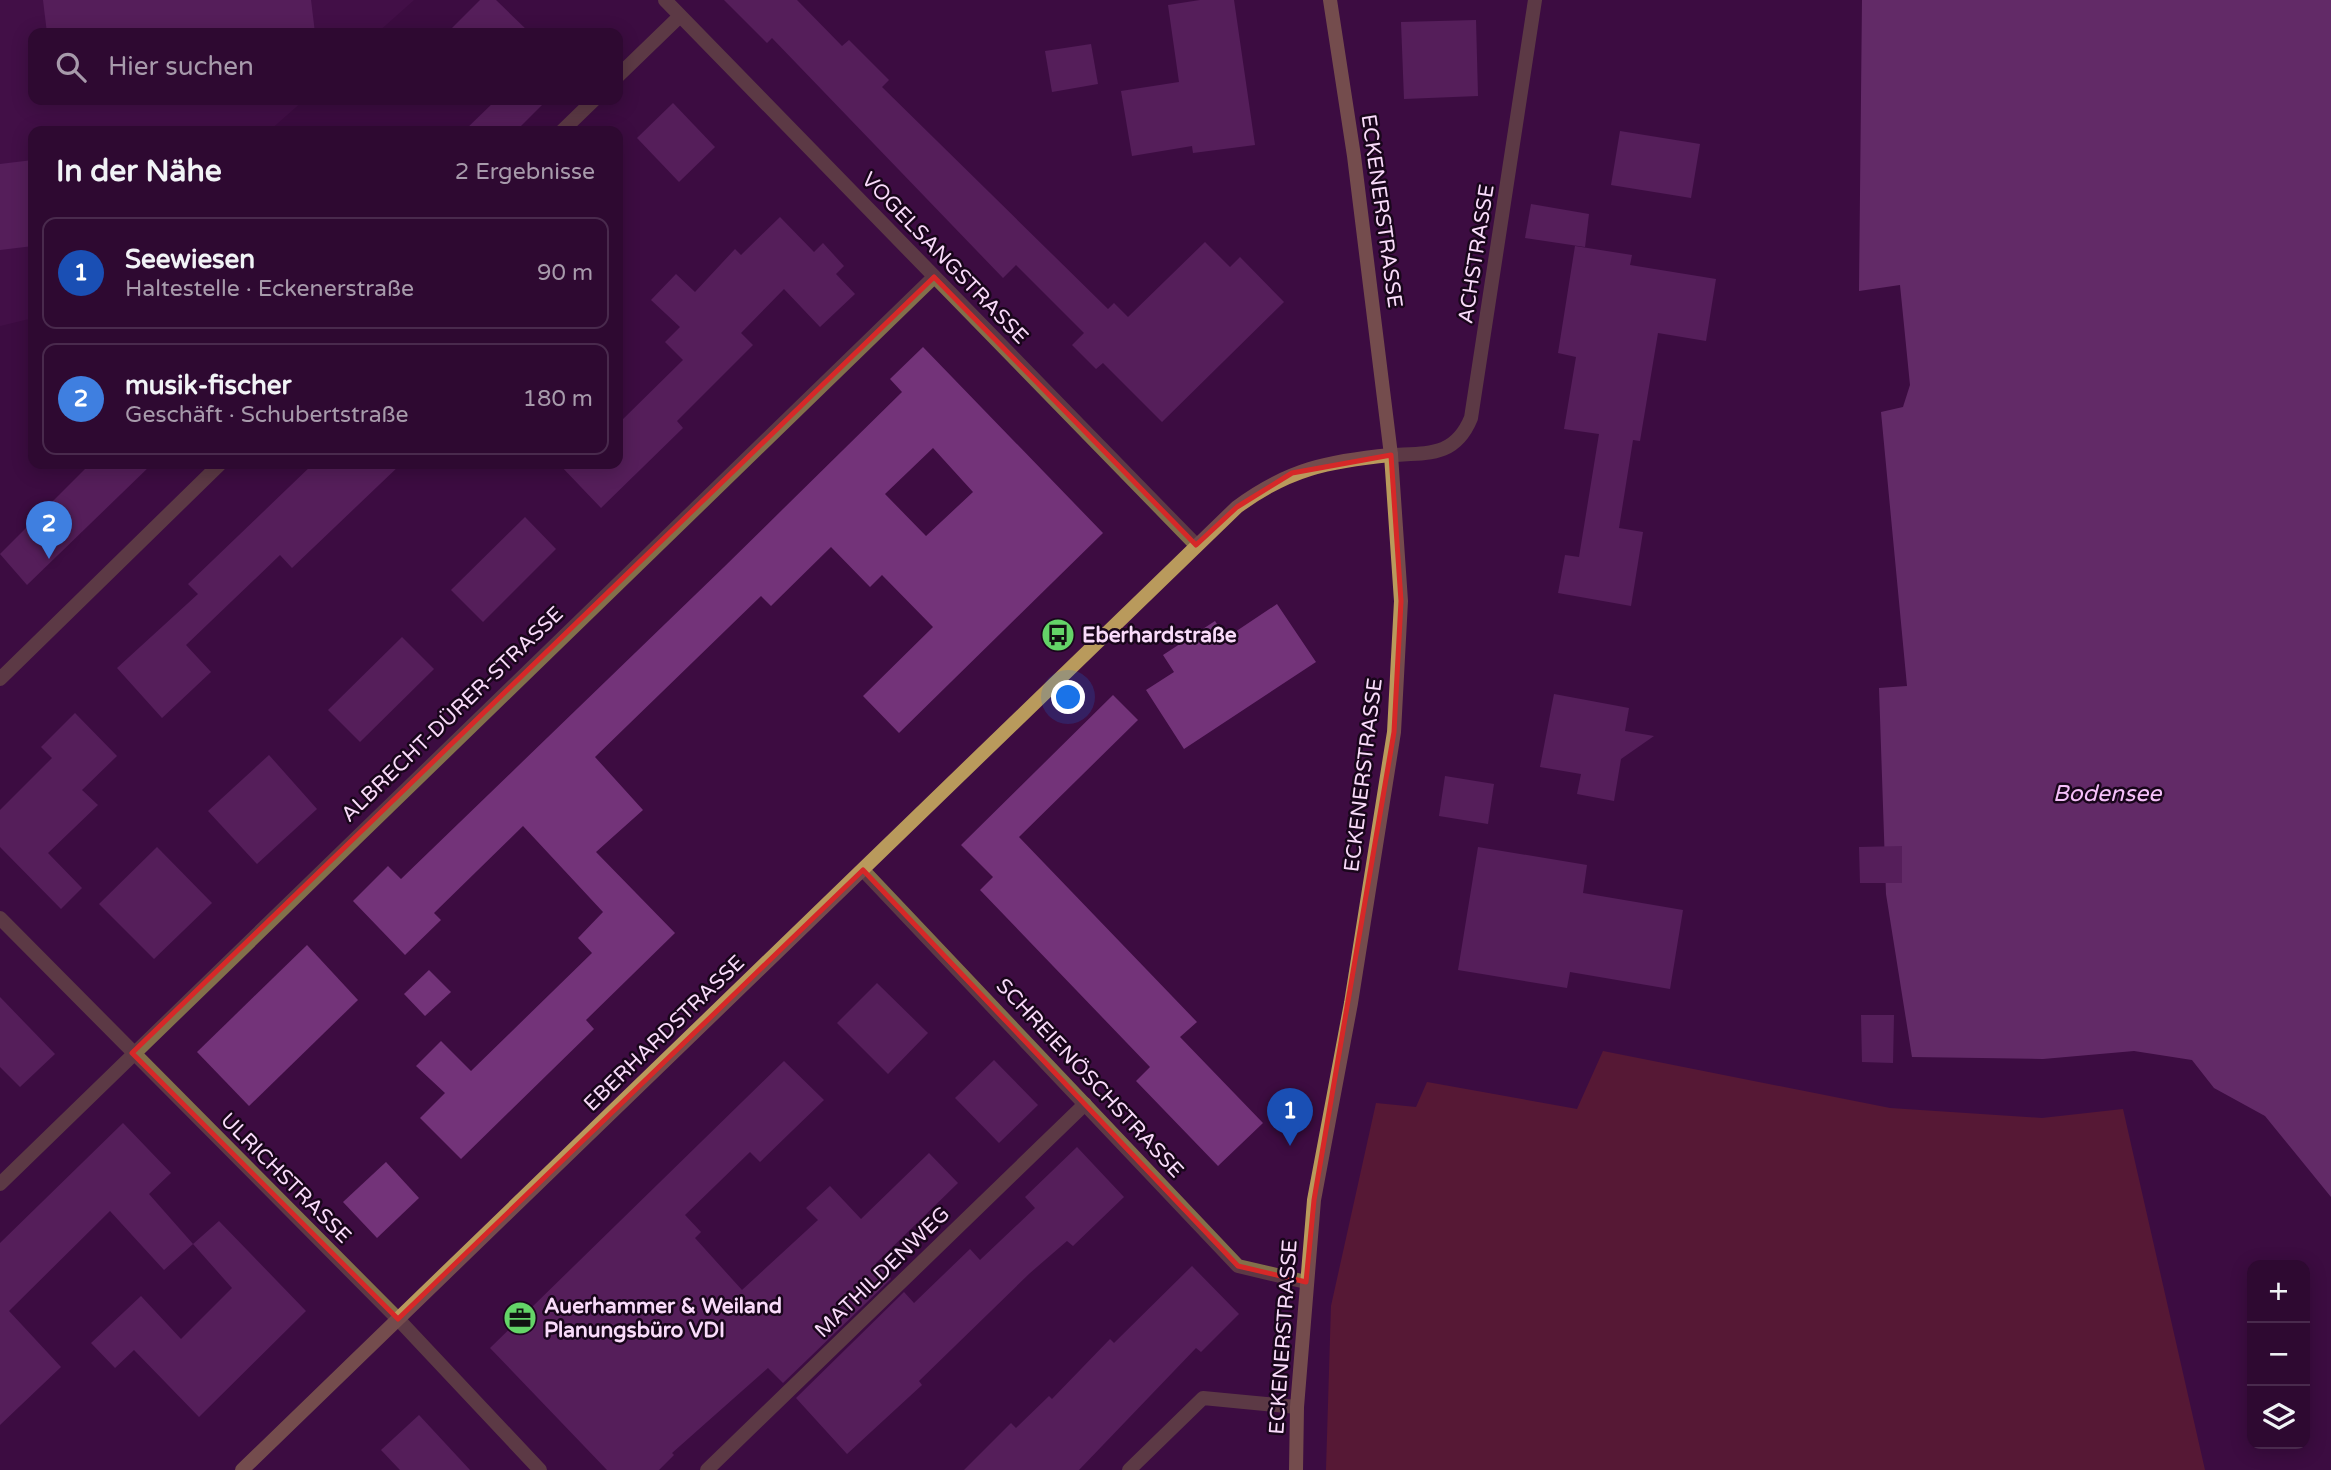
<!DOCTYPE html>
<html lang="de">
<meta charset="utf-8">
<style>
:root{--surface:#2e0931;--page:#361239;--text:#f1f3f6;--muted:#a79aab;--line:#492a4d;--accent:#64d468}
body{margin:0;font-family:"Varela Round",sans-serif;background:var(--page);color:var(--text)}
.controls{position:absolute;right:21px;bottom:21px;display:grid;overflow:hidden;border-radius:14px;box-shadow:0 4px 18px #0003}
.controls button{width:63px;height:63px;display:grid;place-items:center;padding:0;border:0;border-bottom:2px solid var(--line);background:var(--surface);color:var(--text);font:35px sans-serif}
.you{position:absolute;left:1069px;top:698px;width:24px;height:24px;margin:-18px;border:5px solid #fff;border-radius:50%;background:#1a73e8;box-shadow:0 0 0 10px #1a73e833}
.badge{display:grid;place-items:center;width:46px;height:46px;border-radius:50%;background:var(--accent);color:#fff;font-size:23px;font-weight:700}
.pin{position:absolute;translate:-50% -58px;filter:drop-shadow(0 2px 4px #0008)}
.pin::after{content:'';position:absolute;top:37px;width:24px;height:21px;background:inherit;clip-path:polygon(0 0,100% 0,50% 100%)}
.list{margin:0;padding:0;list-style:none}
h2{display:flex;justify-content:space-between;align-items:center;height:91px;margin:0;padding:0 28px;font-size:30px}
h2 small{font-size:23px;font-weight:400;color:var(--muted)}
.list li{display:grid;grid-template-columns:46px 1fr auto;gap:21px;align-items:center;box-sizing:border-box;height:112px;margin:0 14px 14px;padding:0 14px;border:2px solid var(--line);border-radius:14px}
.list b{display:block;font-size:26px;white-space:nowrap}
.list p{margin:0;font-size:23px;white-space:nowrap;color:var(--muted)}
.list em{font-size:23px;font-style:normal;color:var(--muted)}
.icon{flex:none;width:38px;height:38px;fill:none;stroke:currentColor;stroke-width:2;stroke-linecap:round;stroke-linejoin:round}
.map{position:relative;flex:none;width:2331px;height:1470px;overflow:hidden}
.search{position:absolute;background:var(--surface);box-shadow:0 4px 18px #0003;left:28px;top:28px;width:595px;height:77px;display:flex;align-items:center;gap:18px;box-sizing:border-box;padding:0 24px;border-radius:14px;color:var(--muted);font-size:26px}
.panel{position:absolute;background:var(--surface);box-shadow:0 4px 18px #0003;left:28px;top:126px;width:595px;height:343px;border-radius:14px}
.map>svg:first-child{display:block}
.built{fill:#4a134f}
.green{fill:#772626}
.water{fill:#914e96}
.building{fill:#733379;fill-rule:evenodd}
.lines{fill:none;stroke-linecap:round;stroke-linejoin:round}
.street{stroke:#83704a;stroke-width:14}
.secondary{stroke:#b99a5c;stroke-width:14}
.marked{fill:none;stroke:#d62828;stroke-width:5;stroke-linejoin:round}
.labels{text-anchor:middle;stroke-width:5;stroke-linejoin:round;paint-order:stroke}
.street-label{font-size:21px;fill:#f9dbfa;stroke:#19061b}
.poi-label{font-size:21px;font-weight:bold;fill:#f9dbfa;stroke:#19061b;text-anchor:start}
.water-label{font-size:23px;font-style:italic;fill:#f6c0fa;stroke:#19061b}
</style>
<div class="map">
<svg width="2331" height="1470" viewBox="0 0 2331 1470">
<rect width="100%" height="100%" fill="#3d0c41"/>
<!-- built -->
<path class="built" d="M0,0H414L377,33H33V100H304L269,131H33V318L0,326Z"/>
<!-- green -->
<path class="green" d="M1603,1051L1890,1108L2042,1118L2123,1109L2205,1470H1326L1331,1306L1376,1103L1416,1107L1427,1082L1577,1109Z"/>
<!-- water -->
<path class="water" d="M1862,0H2331V1197L2265,1116L2214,1088L2192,1060L2134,1051L2043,1059L1912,1057L1886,894L1879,688L1907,686L1881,412L1903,407L1910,385L1900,285L1859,291Z"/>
<!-- building -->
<g class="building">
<path d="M43,0H311L315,33H47Z"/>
<path d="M480,0H496L530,33H447Z"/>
<path d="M724,0H797L842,46L849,40L889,80L882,87L1108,309L1114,303L1128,317L1205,242L1230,267L1240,257L1284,302L1162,422L1103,363L1096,369L1072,345L1084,333L1016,265L1003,278L772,38L767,43Z"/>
<path d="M1200,0H1234L1255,145L1193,153L1192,146L1132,156L1121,91L1179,82L1168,5Z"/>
<path d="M1476,20L1478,96L1404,99L1401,22Z"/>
<path d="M1091,44L1098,84L1052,92L1045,51Z"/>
<path d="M496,100H547L516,131H464Z"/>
<path d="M673,103L715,147L679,182L637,138Z"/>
<path d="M1620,131L1700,144L1691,198L1611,185Z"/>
<path d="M33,160V246L0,250V164Z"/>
<path d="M1531,204L1589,214L1585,247L1525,238Z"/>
<path d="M780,217L814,252L823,243L844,266L836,274L855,294L820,327L784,289L741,333L753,345L677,421L683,428L601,508L559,464H618V424L683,360L665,342L680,327L651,300L676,274L695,292L735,249L741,255Z"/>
<path d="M1575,246L1632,255L1630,265L1716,279L1706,341L1658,333L1640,441L1633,440L1619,528L1643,532L1631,606L1558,593L1565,555L1579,557L1599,434L1564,429L1576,357L1558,353Z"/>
<path d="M923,347L1103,533L899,733L863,696L933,627L882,575L870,587L831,547L771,606L761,596L595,757L643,810L596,852L675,933L586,1020L594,1029L461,1159L420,1118L445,1093L416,1066L441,1041L471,1071L592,953L578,938L603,912L523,826L434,913L441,920L405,955L353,901L388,866L401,879L724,567L902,392L890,379ZM933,448L973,492L926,536L885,494Z"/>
<path d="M90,464H152L27,585L0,554Z"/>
<path d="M313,464H401L292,568L280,555L186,645L211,672L162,718L117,668L198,594L188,584Z"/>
<path d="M525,517L556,549L483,622L451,590Z"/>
<path d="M1277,604L1316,662L1184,749L1146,690L1174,672L1163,655L1215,621L1226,638Z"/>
<path d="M402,637L434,669L360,742L328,710Z"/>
<path d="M1554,694L1629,708L1625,731L1654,736L1621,759L1614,801L1577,794L1581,774L1540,767Z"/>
<path d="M1113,695L1138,720L1019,837L1197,1022L1180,1037L1263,1123L1218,1166L1136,1081L1150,1067L980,890L993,877L961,845Z"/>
<path d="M75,713L117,756L82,790L98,805L48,853L82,888L61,909L0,847V810L52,758L41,747Z"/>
<path d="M269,755L317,809L257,864L208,811Z"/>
<path d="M1445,776L1494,784L1488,824L1439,816Z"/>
<path d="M1902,846V883H1860L1859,847Z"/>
<path d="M157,847L212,903L154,959L99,904Z"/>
<path d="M1478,847L1587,865L1583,893L1683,910L1670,989L1570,972L1567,988L1458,970Z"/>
<path d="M307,945L358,1000L249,1106L197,1052Z"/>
<path d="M429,970L451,992L425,1016L404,994Z"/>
<path d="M877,983L928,1033L888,1074L837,1023Z"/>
<path d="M0,997L55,1054L20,1087L0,1067Z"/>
<path d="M1861,1015H1894L1893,1063L1862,1062Z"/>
<path d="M994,1060L1038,1105L999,1143L955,1098Z"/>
<path d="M784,1061L824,1100L760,1162L750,1152L685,1215L701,1232L695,1238L742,1290L818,1220L806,1208L830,1186L861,1219L929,1153L958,1183L876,1263L891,1279L783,1383L768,1368L672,1453L674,1455L659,1470H607L490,1348Z"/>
<path d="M123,1123L171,1173L149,1194L193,1244L164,1270L110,1211L9,1311L61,1367L0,1425V1243Z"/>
<path d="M1077,1147L1124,1197L1073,1246L1067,1241L1030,1273L919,1381L922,1385L847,1454L796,1398L904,1292L914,1303L970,1249L980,1260L1035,1208L1025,1197Z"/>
<path d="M386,1162L419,1198L377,1238L343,1202Z"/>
<path d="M219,1221L306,1311L199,1417L134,1350L115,1368L91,1343L141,1296L181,1339L232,1288L193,1244Z"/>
<path d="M1192,1266L1239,1314L1201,1352L1196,1348L1079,1470H964L1011,1423L1016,1428L1049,1396L1052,1399L1110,1339L1114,1343Z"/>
<path d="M419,1415L470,1470H400L381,1450Z"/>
</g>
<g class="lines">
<!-- street -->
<g class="street">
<path d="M665,0L1196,545"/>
<path d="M618,76L680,16"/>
<path d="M562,131L594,100"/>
<path d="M1391,455C1428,453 1455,457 1471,418L1535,0"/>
<path d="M0,679L220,464"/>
<path d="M863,870L1238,1266L1306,1282"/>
<path d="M0,918L398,1319L540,1470"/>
<path d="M0,1184L934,277"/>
<path d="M707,1470L1085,1104"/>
<path d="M1129,1470L1203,1398L1297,1407"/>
</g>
<!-- secondary -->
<g class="secondary">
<path d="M242,1470L1237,507C1288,469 1329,461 1391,455"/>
<path d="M1296,1470L1297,1407L1314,1200L1351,1003L1394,732L1401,601L1391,455L1354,156L1330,0"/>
</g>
</g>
<!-- marked area -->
<path d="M0 0H2331V1470H0ZM934,277L1196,545L1237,507L1292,473L1391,455L1401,601L1394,732L1314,1200L1306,1282L1238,1266L863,870L398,1319L132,1053Z" fill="#3d0c41" fill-opacity=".55" fill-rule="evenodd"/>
<path class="marked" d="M934,277L1196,545L1237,507L1292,473L1391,455L1401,601L1394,732L1314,1200L1306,1282L1238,1266L863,870L398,1319L132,1053Z"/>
<!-- icons -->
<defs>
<symbol id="bus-disc" viewBox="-11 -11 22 22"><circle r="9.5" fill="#64d468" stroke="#19061b"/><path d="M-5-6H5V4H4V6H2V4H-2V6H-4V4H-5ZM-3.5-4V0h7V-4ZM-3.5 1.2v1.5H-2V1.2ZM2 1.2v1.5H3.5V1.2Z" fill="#111"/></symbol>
<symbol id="office-disc" viewBox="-11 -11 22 22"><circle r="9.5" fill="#64d468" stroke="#19061b"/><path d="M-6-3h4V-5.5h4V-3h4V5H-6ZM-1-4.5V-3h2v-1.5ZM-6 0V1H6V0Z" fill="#111"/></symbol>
</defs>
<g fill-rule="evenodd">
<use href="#bus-disc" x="1039" y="616" width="38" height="38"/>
<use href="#office-disc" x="501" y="1299" width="38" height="38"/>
</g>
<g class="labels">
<!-- street labels -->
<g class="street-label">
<text transform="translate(1382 211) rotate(82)" y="7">ECKENERSTRASSE</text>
<text transform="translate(1476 254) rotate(-81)" y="7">ACHSTRASSE</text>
<text transform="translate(945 258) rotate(46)" y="7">VOGELSANGSTRASSE</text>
<text transform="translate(452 714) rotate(-44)" y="7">ALBRECHT-DÜRER-STRASSE</text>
<text transform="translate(1363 775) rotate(-83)" y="7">ECKENERSTRASSE</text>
<text transform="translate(664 1033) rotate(-44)" y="7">EBERHARDSTRASSE</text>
<text transform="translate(1090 1078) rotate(47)" y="7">SCHREIENÖSCHSTRASSE</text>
<text transform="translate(286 1178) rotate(45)" y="7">ULRICHSTRASSE</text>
<text transform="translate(882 1272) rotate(-44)" y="7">MATHILDENWEG</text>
<text transform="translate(1283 1337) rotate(-86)" y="7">ECKENERSTRASSE</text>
</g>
<!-- poi labels -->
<g class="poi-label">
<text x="1082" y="642">Eberhardstraße</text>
<text x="544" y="1313">Auerhammer &amp; Weiland<tspan x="544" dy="24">Planungsbüro VDI</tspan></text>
</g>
<!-- water labels -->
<g class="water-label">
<text x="2107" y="801">Bodensee</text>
</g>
</g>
</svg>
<div class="controls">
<button>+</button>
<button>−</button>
<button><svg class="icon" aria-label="layers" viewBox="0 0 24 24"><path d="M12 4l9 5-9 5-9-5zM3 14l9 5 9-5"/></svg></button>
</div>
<div class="you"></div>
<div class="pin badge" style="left:1290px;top:1146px;background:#1a4fb4">1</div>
<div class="pin badge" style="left:49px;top:559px;background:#3f7fe0">2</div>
<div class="search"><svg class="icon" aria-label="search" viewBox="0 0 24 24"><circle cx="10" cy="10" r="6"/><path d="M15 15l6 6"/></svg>Hier suchen</div>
<section class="panel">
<h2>In der Nähe<small>2 Ergebnisse</small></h2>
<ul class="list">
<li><span class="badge" style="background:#1a4fb4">1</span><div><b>Seewiesen</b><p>Haltestelle · Eckenerstraße</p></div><em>90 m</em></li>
<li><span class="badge" style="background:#3f7fe0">2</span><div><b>musik-fischer</b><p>Geschäft · Schubertstraße</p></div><em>180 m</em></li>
</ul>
</section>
</div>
